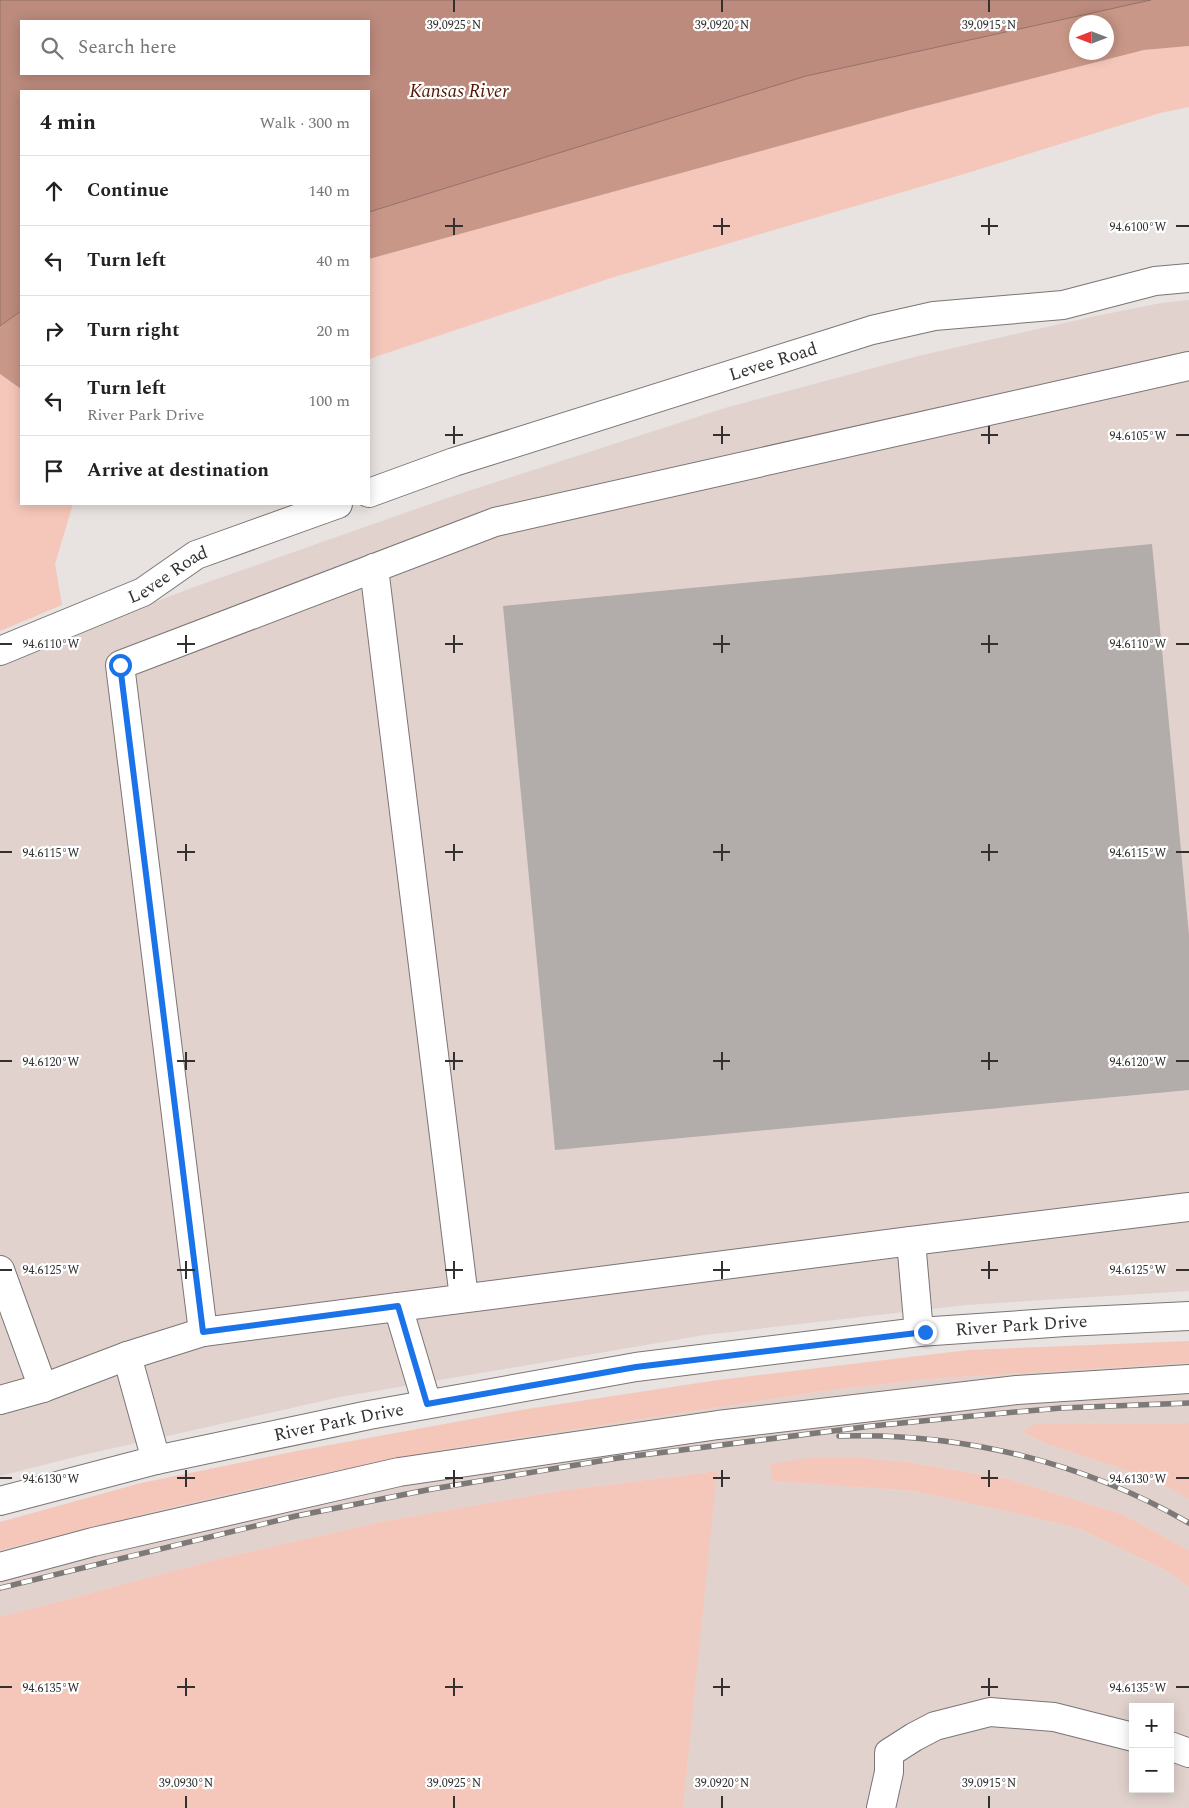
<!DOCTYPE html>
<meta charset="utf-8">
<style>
:root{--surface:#fff;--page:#f2f2f2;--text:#222;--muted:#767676;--line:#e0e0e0}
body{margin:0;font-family:Spectral,serif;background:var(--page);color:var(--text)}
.controls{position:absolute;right:15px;bottom:15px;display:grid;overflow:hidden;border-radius:0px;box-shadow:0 2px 12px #0003}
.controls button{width:45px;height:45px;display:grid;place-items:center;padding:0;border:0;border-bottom:1px solid var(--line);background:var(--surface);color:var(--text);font:25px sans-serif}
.compass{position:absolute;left:1069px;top:15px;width:45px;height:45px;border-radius:50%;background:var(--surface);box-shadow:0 2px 12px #0003;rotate:270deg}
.stop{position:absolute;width:15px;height:15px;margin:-11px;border:4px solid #1a73e8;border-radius:50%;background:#fff}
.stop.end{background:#1a73e8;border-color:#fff;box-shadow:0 1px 5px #0008}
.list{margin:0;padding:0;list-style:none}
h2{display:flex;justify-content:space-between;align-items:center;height:65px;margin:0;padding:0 20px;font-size:21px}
h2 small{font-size:16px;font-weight:400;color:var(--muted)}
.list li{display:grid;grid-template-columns:32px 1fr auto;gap:15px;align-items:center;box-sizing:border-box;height:70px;padding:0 20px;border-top:1px solid var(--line)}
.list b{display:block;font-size:19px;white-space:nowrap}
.list p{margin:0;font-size:16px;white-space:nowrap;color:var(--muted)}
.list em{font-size:16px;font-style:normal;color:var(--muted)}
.icon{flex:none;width:28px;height:28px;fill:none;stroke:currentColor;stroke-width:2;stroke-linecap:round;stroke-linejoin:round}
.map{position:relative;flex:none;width:1189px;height:1808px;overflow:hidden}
.search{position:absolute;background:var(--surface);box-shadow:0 2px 12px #0003;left:20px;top:20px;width:350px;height:55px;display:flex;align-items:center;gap:12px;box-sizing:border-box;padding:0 18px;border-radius:0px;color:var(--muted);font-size:19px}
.panel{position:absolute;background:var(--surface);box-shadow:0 2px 12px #0003;left:20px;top:90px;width:350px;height:415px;border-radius:0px}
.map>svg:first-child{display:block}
.built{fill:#e1d2ce;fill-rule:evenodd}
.green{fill:#f5c7ba}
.forest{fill:#c99788;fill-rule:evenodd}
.water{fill:#bc8b7d;stroke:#937066;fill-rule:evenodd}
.building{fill:#b2acaa}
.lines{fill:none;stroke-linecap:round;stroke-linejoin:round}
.minor-casing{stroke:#7b7574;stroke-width:30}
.minor{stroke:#fff;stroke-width:28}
.rail-casing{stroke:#7c7977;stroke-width:5.5}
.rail{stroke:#fff;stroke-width:4;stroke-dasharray:11;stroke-linecap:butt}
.route{stroke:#1a73e8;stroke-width:6}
.ticks{fill:none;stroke:#333130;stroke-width:2}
.labels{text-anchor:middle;stroke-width:4.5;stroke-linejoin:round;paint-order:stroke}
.street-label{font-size:18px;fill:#333130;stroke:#fff}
.water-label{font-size:19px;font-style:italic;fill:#541704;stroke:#fff}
.ticks-label{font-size:12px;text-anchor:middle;fill:#333130;stroke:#fff;stroke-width:4.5;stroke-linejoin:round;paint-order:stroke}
</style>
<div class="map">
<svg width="1189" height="1808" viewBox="0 0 1189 1808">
<rect width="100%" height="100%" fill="#e8e2e0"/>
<!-- built -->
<g class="built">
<path d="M1189,300V1291L966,1305L704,1335L340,1397L83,1455L0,1476V661L197,586L453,496L725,408L918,356L1096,316L1161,303Z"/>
<path d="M1189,1363V1423L1034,1424L1022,1432L1047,1444L1151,1479L1189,1499V1550L1122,1514L1008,1479L907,1462L867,1458L773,1481L912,1491L1019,1514L1080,1529L1167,1571L1189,1587V1808H683L716,1471L558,1491L384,1521L222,1558L0,1617V1550L185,1504L309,1476L453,1448L824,1391L928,1379ZM1133,1707H1170V1789H1133Z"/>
</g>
<!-- green -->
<g class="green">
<path d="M1189,46V107L1160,113L964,174L611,278L369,359V259L910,110L1144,50Z"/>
<path d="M0,374L21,389V504H73L55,564L62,605L0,631Z"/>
<path d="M1189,1341V1363L928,1379L824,1391L453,1448L309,1476L185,1504L0,1550V1522L141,1483L297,1451L521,1410L718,1380L968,1350Z"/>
<path d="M1189,1423V1499L1151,1479L1047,1444L1022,1432L1034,1424Z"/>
<path d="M807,1458H867L907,1462L1008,1479L1122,1514L1189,1550V1587L1167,1571L1080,1529L1019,1514L912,1491L772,1481L770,1464Z"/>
<path d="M717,1471L683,1808H0V1617L222,1558L384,1521L558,1491Z"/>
</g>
<!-- forest -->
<g class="forest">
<path d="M1151,0H1189V46L1144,50L910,110L369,259V212L806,76ZM1076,22H1106V52H1076Z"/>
<path d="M21,311V389L0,374V326Z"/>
</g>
<!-- water -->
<path class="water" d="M0,0H1151L806,76L369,212V91H21V311L0,326ZM21,21H369V74H21Z"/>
<!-- building -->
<path class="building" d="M1152,544L1189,935V1090L555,1150L503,606Z"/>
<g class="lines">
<defs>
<g id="minor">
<path id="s1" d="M369,493L454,462L872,330L934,316L1063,305L1155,281L1189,278"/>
<path d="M374,568L464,1298"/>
<path id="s2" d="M0,651L143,592L196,555L338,504"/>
<path d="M911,1241L919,1332"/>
<path d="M0,1270L43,1388L0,1400"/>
<path d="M398,1307L427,1404"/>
<path d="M203,1332L120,665L495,522L1189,366"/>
<path d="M43,1388L127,1356"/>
<path d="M156,1460L127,1356L203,1332L911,1241L1189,1207"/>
<path id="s3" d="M0,1501L156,1460L369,1415L636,1367L919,1332L1065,1322L1189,1316"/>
<path d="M0,1567L93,1542L399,1472L718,1425L1017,1390L1189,1379"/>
<path d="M1170,1746L1189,1753"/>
<path d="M881,1808L889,1772V1753L914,1737L935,1726L990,1712L1054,1717L1133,1737"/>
</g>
</defs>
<!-- minor casing -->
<use href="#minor" class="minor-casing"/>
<!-- minor -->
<use href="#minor" class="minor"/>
<defs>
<g id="rail">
<path d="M839,1436C960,1432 1084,1462 1189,1523"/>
<path d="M0,1588L296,1516L432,1489L618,1458L872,1426L982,1415L1061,1408L1189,1403"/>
</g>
</defs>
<!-- rail casing -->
<use href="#rail" class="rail-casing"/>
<!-- rail -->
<use href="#rail" class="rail"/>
</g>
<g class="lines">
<!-- route -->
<path class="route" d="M120,665L203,1332L398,1306L427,1404L636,1367L925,1332"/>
</g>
<!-- ticks -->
<path class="ticks" d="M454,0V12M722,0V12M989,0V12M454,218V235M722,218V235M989,218V235M445,226H463M713,226H730M981,226H998M1176,226H1189M454,426V444M722,426V444M989,426V444M445,435H463M713,435H730M981,435H998M1176,435H1189M186,635V653M454,635V653M722,635V653M989,635V653M0,644H12M177,644H195M445,644H463M713,644H730M981,644H998M1176,644H1189M186,844V861M454,844V861M722,844V861M989,844V861M0,852H12M177,852H195M445,852H463M713,852H730M981,852H998M1176,852H1189M186,1052V1070M454,1052V1070M722,1052V1070M989,1052V1070M0,1061H12M177,1061H195M445,1061H463M713,1061H730M981,1061H998M1176,1061H1189M186,1261V1279M454,1261V1279M722,1261V1279M989,1261V1279M0,1270H12M177,1270H195M445,1270H463M713,1270H730M981,1270H998M1176,1270H1189M186,1470V1487M454,1470V1487M722,1470V1487M989,1470V1487M0,1478H12M177,1478H195M445,1478H463M713,1478H730M981,1478H998M1176,1478H1189M186,1678V1696M454,1678V1696M722,1678V1696M989,1678V1696M0,1687H12M177,1687H195M445,1687H463M713,1687H730M981,1687H998M1176,1687H1189M186,1796V1808M454,1796V1808M722,1796V1808M989,1796V1808"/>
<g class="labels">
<!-- street labels -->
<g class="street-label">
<text dy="6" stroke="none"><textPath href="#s1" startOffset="425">Levee Road</textPath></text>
<text dy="6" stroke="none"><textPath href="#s2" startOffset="185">Levee Road</textPath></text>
<text dy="6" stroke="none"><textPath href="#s3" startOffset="1038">River Park Drive</textPath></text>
<text dy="6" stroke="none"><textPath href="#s3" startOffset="348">River Park Drive</textPath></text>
</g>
<!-- water labels -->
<g class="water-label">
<text x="459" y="97">Kansas River</text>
</g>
</g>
<g class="ticks-label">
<text x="454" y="29">39.0925°N</text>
<text x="722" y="29">39.0920°N</text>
<text x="989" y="29">39.0915°N</text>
<text x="1138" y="231">94.6100°W</text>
<text x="1138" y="440">94.6105°W</text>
<text x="1138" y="648">94.6110°W</text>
<text x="51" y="648">94.6110°W</text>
<text x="1138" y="857">94.6115°W</text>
<text x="51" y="857">94.6115°W</text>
<text x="1138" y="1066">94.6120°W</text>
<text x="51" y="1066">94.6120°W</text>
<text x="1138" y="1274">94.6125°W</text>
<text x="51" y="1274">94.6125°W</text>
<text x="1138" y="1483">94.6130°W</text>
<text x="51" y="1483">94.6130°W</text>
<text x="1138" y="1692">94.6135°W</text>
<text x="51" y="1692">94.6135°W</text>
<text x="186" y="1787">39.0930°N</text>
<text x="454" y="1787">39.0925°N</text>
<text x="722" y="1787">39.0920°N</text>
<text x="989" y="1787">39.0915°N</text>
</g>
</svg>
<div class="controls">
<button>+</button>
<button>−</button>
</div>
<svg class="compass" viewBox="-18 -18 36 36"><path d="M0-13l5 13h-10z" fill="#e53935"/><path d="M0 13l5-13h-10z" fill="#767676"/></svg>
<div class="stop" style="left:120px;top:665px"></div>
<div class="stop end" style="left:925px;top:1332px"></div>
<div class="search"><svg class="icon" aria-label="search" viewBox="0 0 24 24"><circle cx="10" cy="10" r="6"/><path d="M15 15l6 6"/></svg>Search here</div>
<section class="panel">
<h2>4 min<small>Walk · 300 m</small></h2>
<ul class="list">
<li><svg class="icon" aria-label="ahead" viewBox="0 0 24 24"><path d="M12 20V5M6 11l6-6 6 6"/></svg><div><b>Continue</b></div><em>140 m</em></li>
<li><svg class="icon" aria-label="left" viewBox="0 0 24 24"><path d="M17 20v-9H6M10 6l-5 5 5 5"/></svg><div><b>Turn left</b></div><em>40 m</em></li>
<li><svg class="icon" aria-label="right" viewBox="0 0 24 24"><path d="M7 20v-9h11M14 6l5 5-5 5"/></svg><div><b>Turn right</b></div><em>20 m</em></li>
<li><svg class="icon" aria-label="left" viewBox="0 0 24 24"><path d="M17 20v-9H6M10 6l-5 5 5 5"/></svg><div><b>Turn left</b><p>River Park Drive</p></div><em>100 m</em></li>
<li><svg class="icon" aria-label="arrive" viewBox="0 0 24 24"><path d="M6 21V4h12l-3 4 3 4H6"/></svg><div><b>Arrive at destination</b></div></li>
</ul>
</section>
</div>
